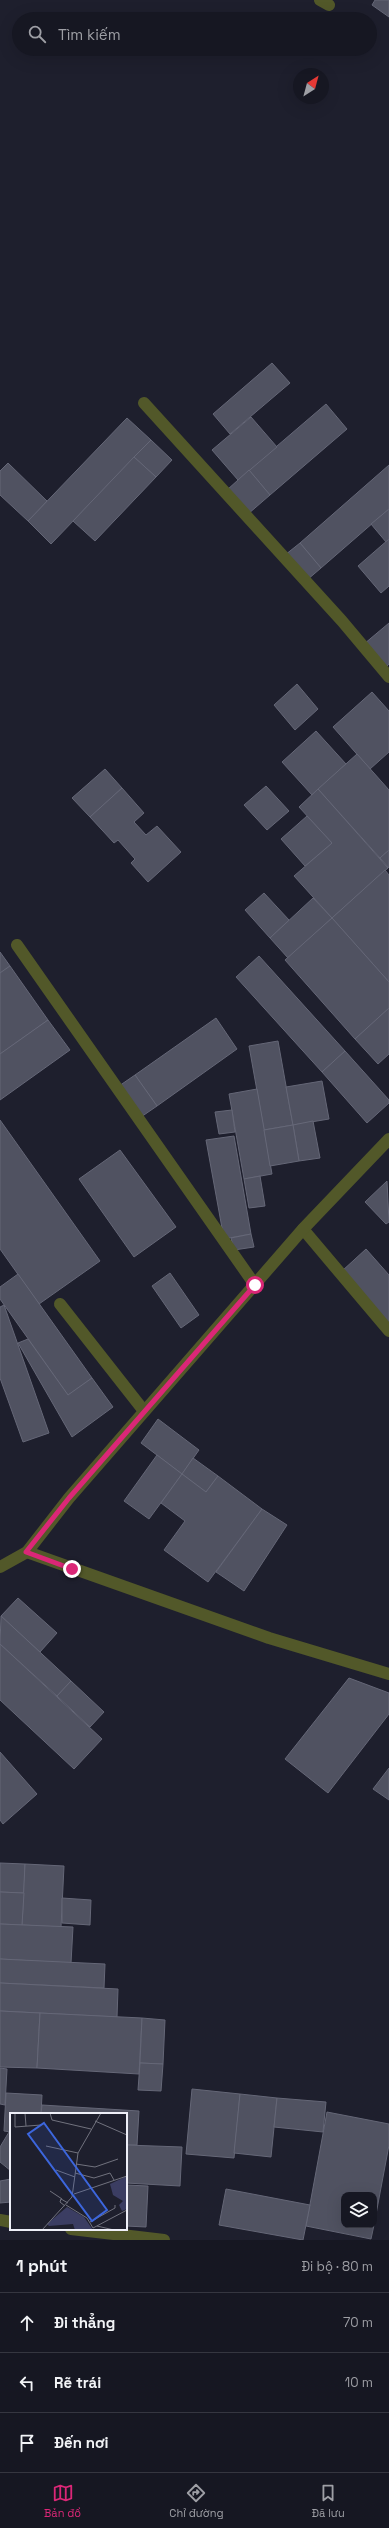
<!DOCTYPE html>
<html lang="vi">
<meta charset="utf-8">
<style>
:root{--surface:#161722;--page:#1f202a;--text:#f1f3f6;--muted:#9e9fa5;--line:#353640;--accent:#db2777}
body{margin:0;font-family:"Space Grotesk",sans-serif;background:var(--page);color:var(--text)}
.controls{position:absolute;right:12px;bottom:12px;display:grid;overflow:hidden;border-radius:8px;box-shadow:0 4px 16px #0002}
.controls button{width:36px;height:36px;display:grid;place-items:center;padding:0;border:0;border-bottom:1px solid var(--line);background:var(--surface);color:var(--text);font:20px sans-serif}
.compass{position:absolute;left:293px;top:68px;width:36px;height:36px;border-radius:50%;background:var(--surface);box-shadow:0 4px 16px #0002;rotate:36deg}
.stop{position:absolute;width:12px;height:12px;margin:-9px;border:3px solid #db2777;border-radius:50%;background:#fff}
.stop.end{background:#db2777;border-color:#fff;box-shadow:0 1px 4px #0008}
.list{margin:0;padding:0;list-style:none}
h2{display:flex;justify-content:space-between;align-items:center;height:52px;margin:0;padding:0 16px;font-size:17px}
h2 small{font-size:13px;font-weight:400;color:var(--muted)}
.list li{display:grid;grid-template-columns:26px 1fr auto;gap:12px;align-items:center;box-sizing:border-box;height:60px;padding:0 16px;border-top:1px solid var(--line)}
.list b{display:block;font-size:15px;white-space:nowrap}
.list em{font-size:13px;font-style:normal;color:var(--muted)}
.icon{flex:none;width:22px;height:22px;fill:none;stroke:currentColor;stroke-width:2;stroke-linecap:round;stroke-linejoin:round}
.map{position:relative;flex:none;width:389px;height:2240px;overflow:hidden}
.search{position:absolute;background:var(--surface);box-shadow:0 4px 16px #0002;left:12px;right:12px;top:12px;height:44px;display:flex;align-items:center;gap:10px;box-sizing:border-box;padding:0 14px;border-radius:22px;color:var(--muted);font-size:15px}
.sheet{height:232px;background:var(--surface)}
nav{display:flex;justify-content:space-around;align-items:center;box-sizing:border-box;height:56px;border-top:1px solid var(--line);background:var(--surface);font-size:11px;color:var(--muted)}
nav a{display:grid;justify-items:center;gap:2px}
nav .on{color:var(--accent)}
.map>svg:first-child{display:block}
.building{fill:#505261;stroke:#656777}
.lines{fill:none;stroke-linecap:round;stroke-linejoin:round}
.service{stroke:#525829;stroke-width:12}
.minor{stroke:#525829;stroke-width:12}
.route{stroke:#db2777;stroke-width:5}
.inset-road{fill:none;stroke:#71727e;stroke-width:1}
.view{fill:#3c66dd;fill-opacity:0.15;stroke:#3c66dd;stroke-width:2}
.inset-edge{fill:none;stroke:#eeeff8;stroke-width:2}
</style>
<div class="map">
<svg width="389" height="2240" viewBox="0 0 389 2240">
<rect width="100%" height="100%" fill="#1e1f2d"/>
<!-- building -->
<g class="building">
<path d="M375,0H389V17L372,5Z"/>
<path d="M272,363L290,383L230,434L213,414Z"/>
<path d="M326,404L347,429L270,495L249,470Z"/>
<path d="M251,417L277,447L238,480L212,450Z"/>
<path d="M127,418L151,440L51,544L28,521Z"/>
<path d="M151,440L172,460L156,477L134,457Z"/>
<path d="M134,457L156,477L95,541L73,521Z"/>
<path d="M8,463L47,501L28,521L0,495V471Z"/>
<path d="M389,465V509L321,568L300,543Z"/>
<path d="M249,470L270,495L248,514L227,490Z"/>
<path d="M389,509V539L386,542L371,524Z"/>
<path d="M389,539V586L381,593L358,566Z"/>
<path d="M300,543L321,568L307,580L285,555Z"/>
<path d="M389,623V664L385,668L364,644Z"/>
<path d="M297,684L318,709L295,730L274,705Z"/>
<path d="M372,692L389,711V752L370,769L333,727Z"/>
<path d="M316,731L346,764L312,795L282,762Z"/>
<path d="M357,754L389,790V850L380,858L318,789Z"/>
<path d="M105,769L122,788L90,817L72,798Z"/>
<path d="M266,786L289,811L267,830L244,805Z"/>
<path d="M122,788L144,813L134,822L146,835L157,826L181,852L148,882L131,863L135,859L118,840L114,843L90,817Z"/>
<path d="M318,789L388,868L332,918L294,876L332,843L299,807Z"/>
<path d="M307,816L332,843L305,866L281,839Z"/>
<path d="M389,850V868L380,858Z"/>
<path d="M385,870L389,875V982L332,918Z"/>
<path d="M264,893L289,920L270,938L245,910Z"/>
<path d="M313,898L332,918L288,958L270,938Z"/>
<path d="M332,918L389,982V1008L355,1039L285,960Z"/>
<path d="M0,952L10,966L0,973Z"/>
<path d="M259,956L345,1051L322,1072L236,977Z"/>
<path d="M10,966L48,1020L0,1054V973Z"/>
<path d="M389,1008V1054L378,1064L355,1039Z"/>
<path d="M216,1018L237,1049L157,1106L135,1075Z"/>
<path d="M48,1020L70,1050L0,1100V1054Z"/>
<path d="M278,1041L293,1125L264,1130L249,1046Z"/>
<path d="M345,1051L389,1100V1103L367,1123L322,1072Z"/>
<path d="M135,1075L157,1106L141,1117L119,1086Z"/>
<path d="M322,1081L329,1119L293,1125L286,1087Z"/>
<path d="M257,1089L272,1174L244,1179L229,1094Z"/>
<path d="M232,1110L235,1132L219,1134L215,1112Z"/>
<path d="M0,1120L100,1261L39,1304L0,1249Z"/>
<path d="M313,1121L320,1158L299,1161L293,1125Z"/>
<path d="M293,1125L299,1161L270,1166L264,1130Z"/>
<path d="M234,1136L251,1234L224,1239L206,1140Z"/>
<path d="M120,1150L176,1227L134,1257L79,1179Z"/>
<path d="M260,1176L265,1206L249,1208L244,1179Z"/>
<path d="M387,1181L389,1222L386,1224L365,1202Z"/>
<path d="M251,1234L254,1247L234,1250L231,1238Z"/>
<path d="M366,1249L389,1275V1323L342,1271Z"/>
<path d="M170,1273L199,1315L181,1328L152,1286Z"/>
<path d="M18,1274L92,1378L68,1395L0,1299V1287Z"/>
<path d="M4,1305L49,1433L23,1442L0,1378V1307Z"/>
<path d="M28,1339L68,1395L92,1378L113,1407L72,1437L18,1343Z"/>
<path d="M158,1419L199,1450L182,1474L141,1443Z"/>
<path d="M157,1455L182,1474L149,1519L124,1501Z"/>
<path d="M193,1458L218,1476L206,1492L182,1474Z"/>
<path d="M182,1474L206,1492L218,1476L262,1509L208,1582L164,1550L185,1521L161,1503Z"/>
<path d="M262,1509L287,1525L244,1591L216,1572Z"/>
<path d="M18,1598L57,1633L40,1652L1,1616Z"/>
<path d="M1,1616L71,1681L57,1696L0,1644Z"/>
<path d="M0,1644L102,1739L74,1769L0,1700Z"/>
<path d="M349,1678L389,1693V1714L328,1793L285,1759Z"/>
<path d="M71,1681L104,1712L90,1727L57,1696Z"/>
<path d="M0,1752L37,1794L3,1824L0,1820Z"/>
<path d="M389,1768V1800L373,1789Z"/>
<path d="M0,1863L25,1864L24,1893L0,1892Z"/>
<path d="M25,1864L64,1866L61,1927L22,1925Z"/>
<path d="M0,1892L24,1893L22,1925L0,1924Z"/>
<path d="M62,1898L91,1900L90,1925L62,1923Z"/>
<path d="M0,1924L73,1927L71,1963L0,1959Z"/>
<path d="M0,1959L105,1964L104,1988L0,1983Z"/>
<path d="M0,1983L118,1989L117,2017L0,2011Z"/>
<path d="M0,2011L40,2013L37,2068L0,2067Z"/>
<path d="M40,2013L142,2018L139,2074L37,2068Z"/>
<path d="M142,2018L165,2020L163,2064L140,2063Z"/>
<path d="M140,2063L163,2064L161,2091L138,2090Z"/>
<path d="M0,2068L7,2069L5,2105L0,2104Z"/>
<path d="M192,2089L240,2094L234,2158L186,2154Z"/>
<path d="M6,2093L42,2095L41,2114H11V2132L4,2131Z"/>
<path d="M240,2094L277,2098L271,2157L234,2153Z"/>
<path d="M277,2098L326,2102L323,2132L274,2127Z"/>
<path d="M42,2105L139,2111L137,2145H126V2114H41Z"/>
<path d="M327,2112L389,2124V2145L374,2225V2195H344V2225H374L371,2239L306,2226Z"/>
<path d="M9,2132H11V2171L0,2162V2147Z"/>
<path d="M126,2145L182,2147L180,2186L126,2183Z"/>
<path d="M11,2179V2202L0,2203V2181Z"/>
<path d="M126,2185L148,2186L146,2227L126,2226Z"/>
<path d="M226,2189L310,2205L303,2240L219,2225Z"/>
</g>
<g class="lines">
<!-- service -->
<path class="service" d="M60,1304L144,1411"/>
<!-- minor -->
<g class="minor">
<path d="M320,0L329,5"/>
<path d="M144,403L342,621L389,677"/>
<path d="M17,945L255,1285"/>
<path d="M303,1229L389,1331"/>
<path d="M27,1552L269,1638L389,1674"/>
<path d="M0,1567L27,1552L69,1498L303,1229L389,1139"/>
<path d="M0,2220L11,2222"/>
<path d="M71,2229L164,2240"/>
</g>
</g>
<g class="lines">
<!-- route -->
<path class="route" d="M72,1569L26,1552L69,1498L255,1285"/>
</g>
<!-- overview -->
<g transform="translate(10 2113)">
<rect width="117" height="117" fill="#1e1f2d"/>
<path d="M117,63V96L112,98L109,92L113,88L103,82L100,71ZM57,94L74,104L83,117H65L63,111L39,113L37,111Z" fill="#3b3d62"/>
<path class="inset-road" d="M5,0V14L31,12M15,0L16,13M40,0L42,7L81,16M85,8L117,22M36,33L68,40M66,51L85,54L108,46M46,57L65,64M65,60L84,65L100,60L104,67M40,78L52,86M64,81L117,63M56,92L77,105L83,115M55,93L50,89L51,86L58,90M80,109L105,95V92M87,113L104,117M83,115L117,97M32,117L62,84L68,40L91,0"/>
<path class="view" d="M34,10L97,97L82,108L18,21Z"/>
<rect width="117" height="117" class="inset-edge"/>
</g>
</svg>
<div class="controls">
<button><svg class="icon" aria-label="layers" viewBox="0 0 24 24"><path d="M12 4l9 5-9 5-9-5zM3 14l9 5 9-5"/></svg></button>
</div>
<svg class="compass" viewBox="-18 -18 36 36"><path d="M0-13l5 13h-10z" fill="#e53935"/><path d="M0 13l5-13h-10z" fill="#9e9fa5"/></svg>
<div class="stop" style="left:255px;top:1285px"></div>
<div class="stop end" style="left:72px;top:1569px"></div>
<div class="search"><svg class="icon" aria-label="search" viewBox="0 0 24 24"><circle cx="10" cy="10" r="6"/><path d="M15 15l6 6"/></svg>Tìm kiếm</div>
</div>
<section class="sheet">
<h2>1 phút<small>Đi bộ · 80 m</small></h2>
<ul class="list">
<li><svg class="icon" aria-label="ahead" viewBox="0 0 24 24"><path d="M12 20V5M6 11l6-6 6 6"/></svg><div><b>Đi thẳng</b></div><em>70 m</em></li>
<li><svg class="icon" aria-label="left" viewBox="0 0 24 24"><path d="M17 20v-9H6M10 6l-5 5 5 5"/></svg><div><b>Rẽ trái</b></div><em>10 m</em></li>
<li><svg class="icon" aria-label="arrive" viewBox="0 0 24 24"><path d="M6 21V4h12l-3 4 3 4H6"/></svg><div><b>Đến nơi</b></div></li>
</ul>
</section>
<nav>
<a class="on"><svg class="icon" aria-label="map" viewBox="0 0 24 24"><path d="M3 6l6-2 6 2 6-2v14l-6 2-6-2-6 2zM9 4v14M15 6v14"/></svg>Bản đồ</a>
<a><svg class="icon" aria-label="directions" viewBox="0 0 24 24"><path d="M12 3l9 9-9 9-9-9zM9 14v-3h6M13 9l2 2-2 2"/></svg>Chỉ đường</a>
<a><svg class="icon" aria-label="saved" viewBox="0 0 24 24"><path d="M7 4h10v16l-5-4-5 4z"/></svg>Đã lưu</a>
</nav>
